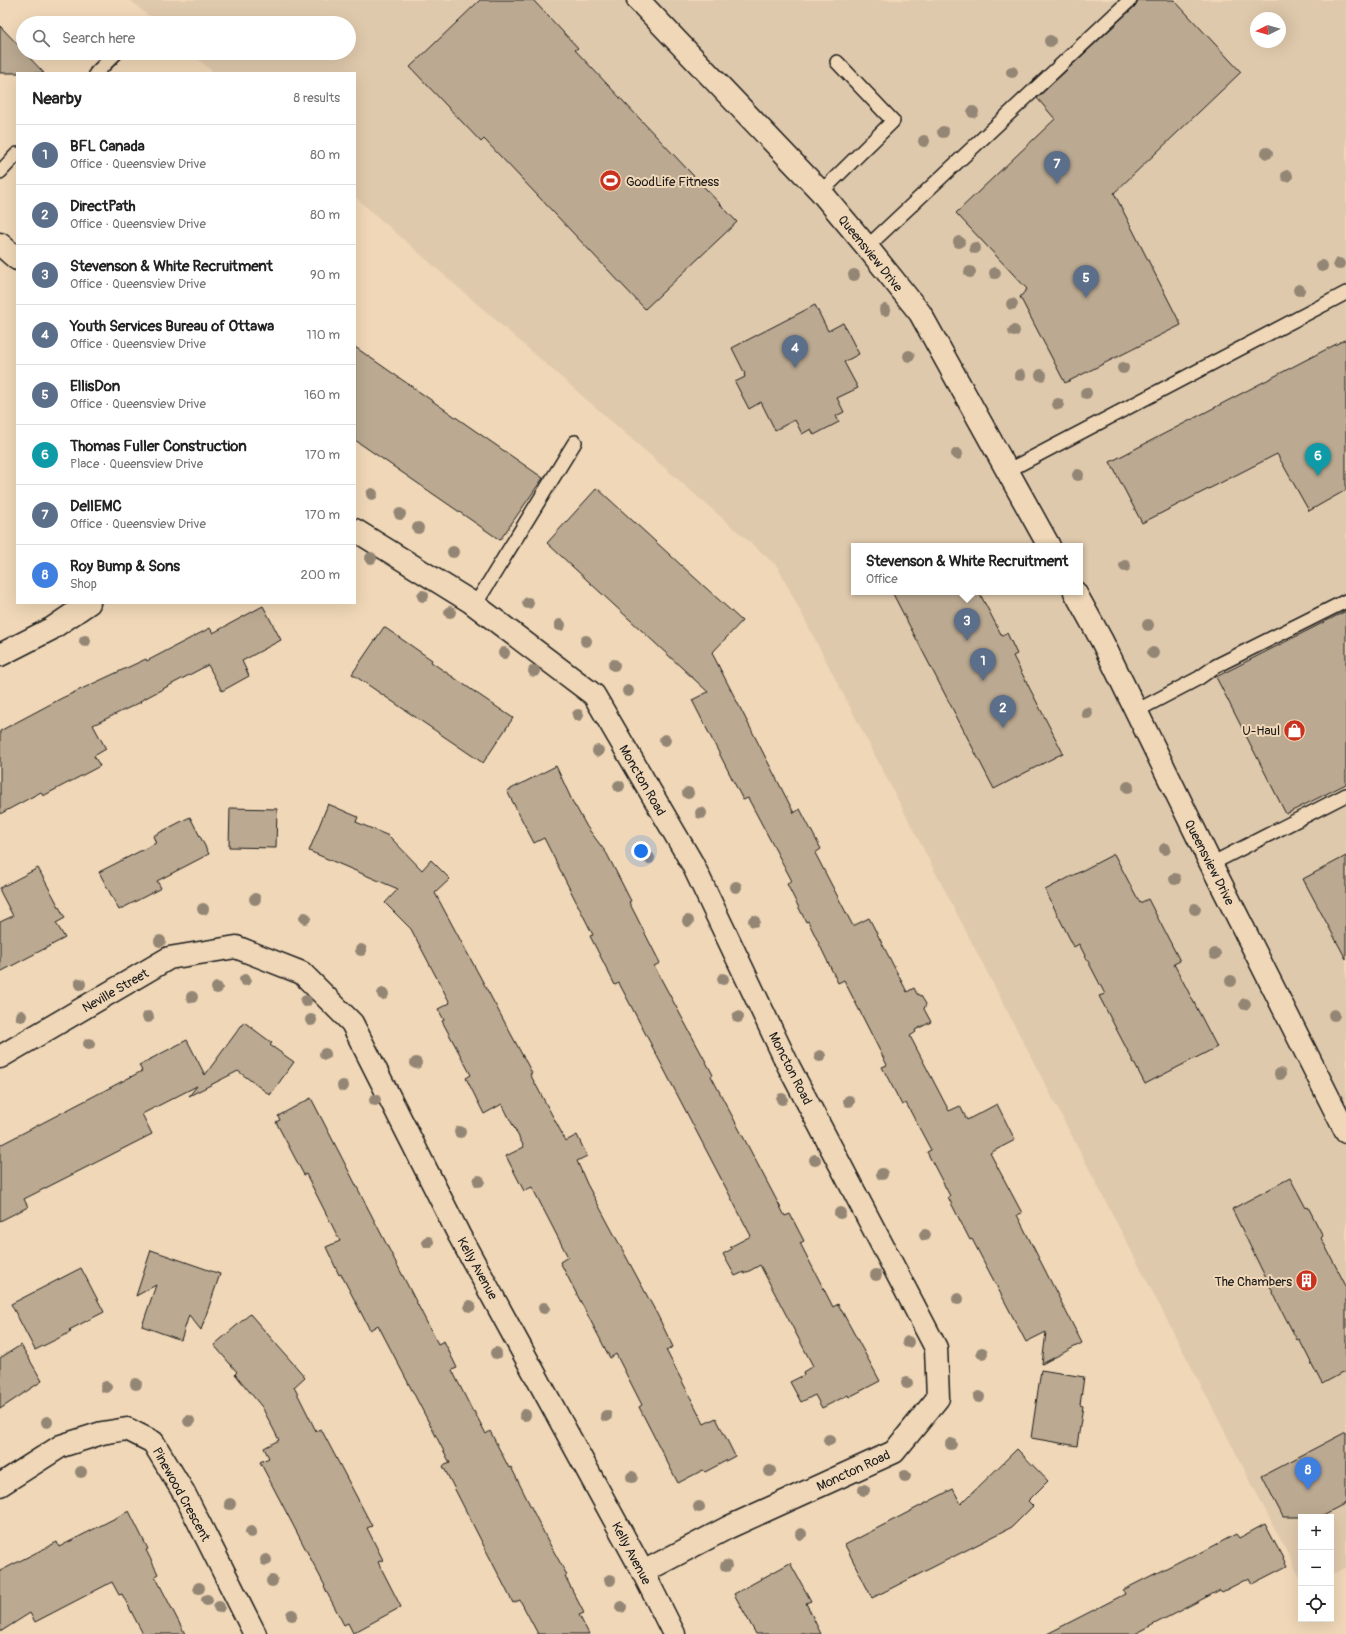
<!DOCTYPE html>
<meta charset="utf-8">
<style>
:root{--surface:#fff;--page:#f2f2f2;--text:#222;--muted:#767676;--line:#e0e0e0;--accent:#c8321e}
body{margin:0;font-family:Pangolin,sans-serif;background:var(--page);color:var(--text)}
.controls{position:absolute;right:12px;bottom:12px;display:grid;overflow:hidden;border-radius:0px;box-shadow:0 4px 16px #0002}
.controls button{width:36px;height:36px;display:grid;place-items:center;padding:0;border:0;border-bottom:1px solid var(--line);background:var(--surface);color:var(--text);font:20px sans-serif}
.compass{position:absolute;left:1250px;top:12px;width:36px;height:36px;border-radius:50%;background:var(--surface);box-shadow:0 4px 16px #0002;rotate:264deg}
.you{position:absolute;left:641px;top:851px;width:14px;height:14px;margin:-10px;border:3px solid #fff;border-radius:50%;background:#1a73e8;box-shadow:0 0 0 6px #1a73e833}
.badge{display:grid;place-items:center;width:26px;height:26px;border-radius:50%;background:var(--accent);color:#fff;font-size:13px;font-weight:700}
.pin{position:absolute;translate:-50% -33px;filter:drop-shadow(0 1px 2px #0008)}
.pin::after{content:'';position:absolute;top:21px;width:14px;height:12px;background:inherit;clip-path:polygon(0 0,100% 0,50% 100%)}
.popup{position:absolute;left:851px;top:543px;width:232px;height:52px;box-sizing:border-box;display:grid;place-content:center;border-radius:0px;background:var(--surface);filter:drop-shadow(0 1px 3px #0005);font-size:13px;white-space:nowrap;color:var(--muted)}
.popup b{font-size:15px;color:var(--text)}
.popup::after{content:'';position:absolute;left:50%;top:100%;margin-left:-8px;border:8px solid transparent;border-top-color:var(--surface)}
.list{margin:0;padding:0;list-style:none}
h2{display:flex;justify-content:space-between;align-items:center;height:52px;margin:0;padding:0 16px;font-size:17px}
h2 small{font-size:13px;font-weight:400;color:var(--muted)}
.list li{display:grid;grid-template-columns:26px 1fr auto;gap:12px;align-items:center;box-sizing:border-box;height:60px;padding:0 16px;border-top:1px solid var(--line)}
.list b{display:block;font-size:15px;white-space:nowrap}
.list p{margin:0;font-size:13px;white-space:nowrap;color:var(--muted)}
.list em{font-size:13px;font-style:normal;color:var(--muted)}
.icon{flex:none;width:22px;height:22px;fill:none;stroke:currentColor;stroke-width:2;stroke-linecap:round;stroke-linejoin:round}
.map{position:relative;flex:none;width:1346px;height:1634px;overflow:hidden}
.search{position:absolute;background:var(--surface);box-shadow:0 4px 16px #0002;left:16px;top:16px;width:340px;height:44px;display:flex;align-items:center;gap:10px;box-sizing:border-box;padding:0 14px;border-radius:22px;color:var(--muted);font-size:15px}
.panel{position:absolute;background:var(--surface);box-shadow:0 4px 16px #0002;left:16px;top:72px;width:340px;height:532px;border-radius:0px}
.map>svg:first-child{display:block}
.built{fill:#dfc9ac;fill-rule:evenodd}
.building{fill:#bba991;stroke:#1c1c1c}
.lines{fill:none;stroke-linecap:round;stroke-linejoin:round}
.service-casing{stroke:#1c1c1c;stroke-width:16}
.minor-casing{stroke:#1c1c1c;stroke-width:25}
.service{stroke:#efd7b7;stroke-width:13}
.minor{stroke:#efd7b7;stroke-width:22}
.tree{fill:#948674}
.labels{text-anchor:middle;stroke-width:4;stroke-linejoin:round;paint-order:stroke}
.poi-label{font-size:13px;fill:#1c1c1c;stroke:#efd7b7;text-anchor:end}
.street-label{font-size:13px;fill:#1c1c1c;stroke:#efd7b7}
</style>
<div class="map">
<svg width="1346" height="1634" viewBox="0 0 1346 1634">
<rect width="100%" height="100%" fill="#efd7b7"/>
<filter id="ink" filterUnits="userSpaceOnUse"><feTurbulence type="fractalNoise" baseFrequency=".025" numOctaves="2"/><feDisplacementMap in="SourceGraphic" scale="8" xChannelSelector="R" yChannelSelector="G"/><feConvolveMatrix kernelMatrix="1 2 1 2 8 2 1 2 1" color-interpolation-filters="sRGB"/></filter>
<g filter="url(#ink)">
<!-- built -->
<path class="built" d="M130,0H1346V1567L1331,1575V1517H1301V1579L777,566L355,197V73H214L191,53H349V23H157ZM1256,18H1280V42H1256ZM854,546H1080V592H854Z"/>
<!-- building -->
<g class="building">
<path d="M480,0H533L578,48L575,50L737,222L645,309L484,139L481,142L410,67Z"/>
<path d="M1138,0H1174L1241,72L1114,193L1181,325L1065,383L1020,297L1027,289L956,213L1055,119L1037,98L1135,6Z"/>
<path d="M0,26L23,50V53H25L44,73H0Z"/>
<path d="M815,305L828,331L843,323L859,354L844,362L858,388L837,398L844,412L836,416L839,422L814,435L811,429L802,434L795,420L775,430L761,402L749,409L735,382L745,377L744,374H745L732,348Z"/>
<path d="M1346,339V490L1309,511L1277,454L1142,523L1110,462Z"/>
<path d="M355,347L543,478L500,540L355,440Z"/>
<path d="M597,488L742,621L712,653L794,813L800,809L821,849L815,853L853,926L869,918L907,992L914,988L917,994L921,996L926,1004L924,1009L931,1022L915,1030L916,1032L910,1036L949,1111L960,1106L967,1120L997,1104L1015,1140L990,1153L1022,1213L1017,1215L1082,1343L1042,1364L1046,1332L1026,1342L972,1239L970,1240L948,1197L950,1196L927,1152L931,1150L906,1103L902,1105L882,1067L887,1065L844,980L838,983L808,921L806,922L787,884L792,881L748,798L743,800L692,700L708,692L547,543Z"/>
<path d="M892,592H979L1002,636L1007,633L1017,654L1013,656L1063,753L994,789Z"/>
<path d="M263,606L281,640L242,661L249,676L222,691L208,665L140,701L141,702L93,725L106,749L94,756L100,766L43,796L41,792L0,814V731L62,698L146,659L147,661L210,628L213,633Z"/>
<path d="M1346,611V784L1286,814L1216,677Z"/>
<path d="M384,627L432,660L431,662L513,718L483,763L352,674Z"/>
<path d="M556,766L575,807H576L587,827L607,854L631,901L629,902L660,963L654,966L713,1075L711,1076L785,1216L790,1214L804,1241L800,1243L833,1307L838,1304L880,1381L849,1397L848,1395L822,1408L815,1395L801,1402L790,1382L804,1375L803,1372L813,1366L760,1265L744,1274V1272L735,1276L723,1254L732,1249L730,1247L751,1236L619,983L615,985L590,936L593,935L544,838L534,843L507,791Z"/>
<path d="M328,804L358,817L356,822L389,836L422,870L431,860L450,879L435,893L532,1073L530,1074L566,1141L577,1135L587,1156L577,1161L587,1184L657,1314L673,1347L666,1350L704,1424L716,1418L735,1456L705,1472L703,1470L678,1483L639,1407L642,1405L616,1354L610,1358L560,1262L568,1257L532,1187L524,1191L506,1156L524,1147L502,1104L484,1114L466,1078L471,1075L442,1021L444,1020L438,1009L450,1003L411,929L385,903L398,889L309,851Z"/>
<path d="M230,808L277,809L276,848L229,847Z"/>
<path d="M190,817L209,854L157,881L161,888L119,910L99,872L156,843L153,836Z"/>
<path d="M1114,854L1140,903L1148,899L1180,961L1174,964L1217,1047L1145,1084L1099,996L1105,994L1079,944L1074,947L1045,890Z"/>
<path d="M1346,856V959L1303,879Z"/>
<path d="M38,868L65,918L56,923L65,938L0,972V922L13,916L0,891V888Z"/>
<path d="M244,1022L272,1043L270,1045L294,1062L270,1095L238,1071L189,1096L197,1086L142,1114L152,1134L24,1199L28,1207L0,1221V1145L142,1071L139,1065L187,1040L205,1075Z"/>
<path d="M311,1098L438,1344L444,1341L457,1368L452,1370L473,1412L474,1411L486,1434L490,1431L509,1468L511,1467L548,1541L567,1575L565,1576L584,1613L579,1615L589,1634H538L520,1600L513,1603L443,1466L450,1463L378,1325L370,1330L341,1274L339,1275L326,1247L340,1241L306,1174L304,1175L276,1122L280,1120L278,1116Z"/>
<path d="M1290,1178L1306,1208L1308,1207L1323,1236L1321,1238L1346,1286V1371L1322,1384L1299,1339L1297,1340L1283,1313L1232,1209Z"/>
<path d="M151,1250L220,1274L201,1330L189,1315L181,1340L142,1326L156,1285L136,1296Z"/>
<path d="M81,1268L104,1312L69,1330L71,1332L35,1350L11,1304Z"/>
<path d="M250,1314L305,1377L294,1387L316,1431L321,1429L372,1526L367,1528L383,1560L378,1562L401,1607L353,1633L348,1623L344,1625L324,1587L325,1586L260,1462L269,1458L264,1448L279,1440L262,1407L235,1374L237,1372L214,1345Z"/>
<path d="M21,1345L42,1381L0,1409V1358Z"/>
<path d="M1041,1370L1084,1377L1080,1405L1083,1406L1077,1446L1031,1438Z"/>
<path d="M1346,1432V1503L1319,1517H1283L1262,1476Z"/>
<path d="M1017,1449L1048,1481L1028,1501L1033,1506L1012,1527L872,1598L845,1545L953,1489L961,1504Z"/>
<path d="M129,1511L148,1549L146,1550L158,1574L155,1576L185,1634H143L122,1594L119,1595L112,1582L35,1622L30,1613L0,1632V1571L57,1542L59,1547Z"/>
<path d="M1265,1524L1287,1566L1252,1584L1249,1578L1222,1592L1220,1590L1135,1634H1047L1125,1594L1123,1590L1190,1556L1191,1558L1236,1534L1239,1538Z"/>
<path d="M790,1563L811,1601L806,1603L821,1634H756L734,1594Z"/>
</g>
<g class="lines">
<defs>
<g id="service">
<path d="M96,73L116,53"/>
<path d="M0,172L17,154"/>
<path d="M821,192L893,121L837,62"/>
<path d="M867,247L1130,0"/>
<path d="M1007,471L1346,293"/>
<path d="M475,605L575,442"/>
<path d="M1136,711L1199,678L1216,666L1346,601"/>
<path d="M1211,864L1346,795"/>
</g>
<g id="minor">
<path d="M638,0L821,192L867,247L920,313L1049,546"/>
<path d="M0,244L17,259"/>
<path d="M355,530L471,602L594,695L692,863L789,1067L936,1348L938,1398L894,1452L729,1527L643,1572"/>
<path d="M1075,592L1102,641L1211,864L1346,1132"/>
<path d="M0,655L51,629L89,603"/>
<path d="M0,1057L169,958L236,947L302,973L352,1023L459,1235L643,1572L674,1634"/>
<path d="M0,1485L61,1446L102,1433L127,1429L153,1442L184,1493L255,1634"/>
</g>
</defs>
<!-- service casing -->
<use href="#service" class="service-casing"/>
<!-- minor casing -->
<use href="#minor" class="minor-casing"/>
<!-- service -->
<use href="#service" class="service"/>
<!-- minor -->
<use href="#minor" class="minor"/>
</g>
<!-- trees -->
<g class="tree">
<circle cx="1050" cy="41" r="6"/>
<circle cx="1012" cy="72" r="6"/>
<circle cx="973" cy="112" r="6"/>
<circle cx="943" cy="132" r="6"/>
<circle cx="924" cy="141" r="6"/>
<circle cx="1267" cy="153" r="6"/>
<circle cx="1287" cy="176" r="6"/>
<circle cx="959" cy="242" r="6"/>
<circle cx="975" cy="248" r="6"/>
<circle cx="1339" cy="264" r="6"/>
<circle cx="1322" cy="266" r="6"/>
<circle cx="970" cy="272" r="6"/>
<circle cx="995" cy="273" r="6"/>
<circle cx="854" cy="275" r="6"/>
<circle cx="1299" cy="290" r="6"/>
<circle cx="1012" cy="304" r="6"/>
<circle cx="885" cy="310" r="6"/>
<circle cx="1014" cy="331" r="6"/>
<circle cx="909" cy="356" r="6"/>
<circle cx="1123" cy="368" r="6"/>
<circle cx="1020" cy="375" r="6"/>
<circle cx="1041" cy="375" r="6"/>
<circle cx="1086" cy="393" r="6"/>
<circle cx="1058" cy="404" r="6"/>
<circle cx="957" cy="454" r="6"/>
<circle cx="1078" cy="475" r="6"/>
<circle cx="372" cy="494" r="6"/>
<circle cx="400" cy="514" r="6"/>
<circle cx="418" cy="528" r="6"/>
<circle cx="453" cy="552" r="6"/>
<circle cx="371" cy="558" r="6"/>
<circle cx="1125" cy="566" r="6"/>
<circle cx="423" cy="596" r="6"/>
<circle cx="528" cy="603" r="6"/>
<circle cx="450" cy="612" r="6"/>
<circle cx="560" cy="625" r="6"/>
<circle cx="1148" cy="625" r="6"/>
<circle cx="85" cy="641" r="6"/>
<circle cx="586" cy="641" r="6"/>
<circle cx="504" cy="653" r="6"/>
<circle cx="1153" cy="653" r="6"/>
<circle cx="614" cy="665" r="6"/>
<circle cx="534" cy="671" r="6"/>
<circle cx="628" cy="691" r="6"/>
<circle cx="1087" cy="713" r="6"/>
<circle cx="578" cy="715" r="6"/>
<circle cx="665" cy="740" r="6"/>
<circle cx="598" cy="751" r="6"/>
<circle cx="619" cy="786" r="6"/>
<circle cx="1128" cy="787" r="6"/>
<circle cx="688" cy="793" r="6"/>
<circle cx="701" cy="813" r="6"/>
<circle cx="1165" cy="849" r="6"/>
<circle cx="649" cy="858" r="6"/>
<circle cx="1175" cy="879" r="6"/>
<circle cx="736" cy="887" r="6"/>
<circle cx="255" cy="899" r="6"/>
<circle cx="203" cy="909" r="6"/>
<circle cx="1195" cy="909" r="6"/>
<circle cx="305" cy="918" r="6"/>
<circle cx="688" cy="921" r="6"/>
<circle cx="754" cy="921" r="6"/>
<circle cx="160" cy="941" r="6"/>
<circle cx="361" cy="950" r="6"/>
<circle cx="1215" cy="954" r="6"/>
<circle cx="723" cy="979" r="6"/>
<circle cx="245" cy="980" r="6"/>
<circle cx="1231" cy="981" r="6"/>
<circle cx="80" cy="984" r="6"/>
<circle cx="217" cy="988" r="6"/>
<circle cx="383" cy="994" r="6"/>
<circle cx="192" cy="997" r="6"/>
<circle cx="306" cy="1001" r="6"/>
<circle cx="1245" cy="1004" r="6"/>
<circle cx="1334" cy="1015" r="6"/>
<circle cx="21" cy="1016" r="6"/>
<circle cx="148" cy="1017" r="6"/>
<circle cx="738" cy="1017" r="6"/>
<circle cx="311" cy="1020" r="6"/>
<circle cx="89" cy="1044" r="6"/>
<circle cx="325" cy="1054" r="6"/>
<circle cx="820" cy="1056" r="6"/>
<circle cx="416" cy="1063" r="6"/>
<circle cx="1280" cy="1074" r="6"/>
<circle cx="343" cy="1086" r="6"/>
<circle cx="782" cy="1099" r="6"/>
<circle cx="375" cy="1100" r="6"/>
<circle cx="849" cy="1101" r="6"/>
<circle cx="460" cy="1132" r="6"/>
<circle cx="815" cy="1160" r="6"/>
<circle cx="882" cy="1174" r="6"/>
<circle cx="479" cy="1181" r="6"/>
<circle cx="840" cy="1213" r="6"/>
<circle cx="925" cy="1235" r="6"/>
<circle cx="428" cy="1242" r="6"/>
<circle cx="876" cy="1275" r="6"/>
<circle cx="958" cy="1299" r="6"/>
<circle cx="470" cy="1306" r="6"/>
<circle cx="544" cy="1308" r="6"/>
<circle cx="908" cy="1342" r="6"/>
<circle cx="496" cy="1353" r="6"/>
<circle cx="982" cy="1353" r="6"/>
<circle cx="907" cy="1383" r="6"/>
<circle cx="136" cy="1384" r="6"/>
<circle cx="106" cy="1387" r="6"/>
<circle cx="979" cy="1397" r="6"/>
<circle cx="525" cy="1415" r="6"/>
<circle cx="606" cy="1416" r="6"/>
<circle cx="189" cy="1421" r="6"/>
<circle cx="47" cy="1422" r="6"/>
<circle cx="829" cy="1440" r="6"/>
<circle cx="951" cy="1444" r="6"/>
<circle cx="770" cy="1471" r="6"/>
<circle cx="81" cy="1472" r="6"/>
<circle cx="905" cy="1476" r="6"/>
<circle cx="632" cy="1477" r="6"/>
<circle cx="864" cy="1490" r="6"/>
<circle cx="230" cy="1504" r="6"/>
<circle cx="699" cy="1507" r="6"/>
<circle cx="251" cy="1532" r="6"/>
<circle cx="801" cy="1534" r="6"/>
<circle cx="266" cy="1560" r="6"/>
<circle cx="726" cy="1566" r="6"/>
<circle cx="610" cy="1580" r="6"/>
<circle cx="272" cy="1581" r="6"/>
<circle cx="199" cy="1588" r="6"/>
<circle cx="207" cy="1600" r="6"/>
<circle cx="219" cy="1607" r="6"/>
<circle cx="621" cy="1607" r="6"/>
<circle cx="292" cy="1615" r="6"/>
</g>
</g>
<!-- icons -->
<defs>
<symbol id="stadium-disc" viewBox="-11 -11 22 22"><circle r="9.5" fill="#c8321e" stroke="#efd7b7"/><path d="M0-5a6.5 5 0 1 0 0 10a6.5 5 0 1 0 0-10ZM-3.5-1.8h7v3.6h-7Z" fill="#fff"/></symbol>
<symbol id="shop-disc" viewBox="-11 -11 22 22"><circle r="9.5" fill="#c8321e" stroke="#efd7b7"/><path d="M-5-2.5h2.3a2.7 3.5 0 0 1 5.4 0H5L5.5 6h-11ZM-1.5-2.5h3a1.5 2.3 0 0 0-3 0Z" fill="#fff"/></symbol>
<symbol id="building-disc" viewBox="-11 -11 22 22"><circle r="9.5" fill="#c8321e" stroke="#efd7b7"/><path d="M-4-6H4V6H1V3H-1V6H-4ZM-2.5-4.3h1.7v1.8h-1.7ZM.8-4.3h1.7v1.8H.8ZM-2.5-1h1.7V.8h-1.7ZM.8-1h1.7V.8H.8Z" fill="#fff"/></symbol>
</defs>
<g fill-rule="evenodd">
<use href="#stadium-disc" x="598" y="168" width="25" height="25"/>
<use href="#shop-disc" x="1282" y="718" width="25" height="25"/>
<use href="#building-disc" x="1294" y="1268" width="25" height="25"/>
</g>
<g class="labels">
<!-- poi labels -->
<g class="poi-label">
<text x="626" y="186" text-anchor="start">GoodLife Fitness</text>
<text x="1280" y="735">U-Haul</text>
<text x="1292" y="1286">The Chambers</text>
</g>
<!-- street labels -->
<g class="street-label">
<text transform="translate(871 253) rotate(51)" y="5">Queensview Drive</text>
<text transform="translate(643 780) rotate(60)" y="5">Moncton Road</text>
<text transform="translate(1210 862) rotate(63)" y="5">Queensview Drive</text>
<text transform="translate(115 990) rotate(-30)" y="5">Neville Street</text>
<text transform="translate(791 1068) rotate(63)" y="5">Moncton Road</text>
<text transform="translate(478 1268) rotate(61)" y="5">Kelly Avenue</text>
<text transform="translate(853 1470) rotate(-25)" y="5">Moncton Road</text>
<text transform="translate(182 1494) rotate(61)" y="5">Pinewood Crescent</text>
<text transform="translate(632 1553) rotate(62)" y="5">Kelly Avenue</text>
</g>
</g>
</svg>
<div class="controls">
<button>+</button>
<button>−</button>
<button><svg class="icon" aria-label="locate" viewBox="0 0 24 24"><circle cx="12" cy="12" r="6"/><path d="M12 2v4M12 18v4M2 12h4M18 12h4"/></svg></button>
</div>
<svg class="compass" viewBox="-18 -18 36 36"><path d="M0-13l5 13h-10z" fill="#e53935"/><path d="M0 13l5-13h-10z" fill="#767676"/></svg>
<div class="you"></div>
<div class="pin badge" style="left:983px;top:681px;background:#5c6f8a">1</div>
<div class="pin badge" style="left:1003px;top:728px;background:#5c6f8a">2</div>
<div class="pin badge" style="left:967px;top:641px;background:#5c6f8a">3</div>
<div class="popup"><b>Stevenson &amp; White Recruitment</b>Office</div>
<div class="pin badge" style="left:795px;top:368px;background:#5c6f8a">4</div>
<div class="pin badge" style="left:1086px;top:298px;background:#5c6f8a">5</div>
<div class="pin badge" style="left:1318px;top:476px;background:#0f9aa8">6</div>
<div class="pin badge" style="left:1057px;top:184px;background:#5c6f8a">7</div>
<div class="pin badge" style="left:1308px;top:1490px;background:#3f7fe0">8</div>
<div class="search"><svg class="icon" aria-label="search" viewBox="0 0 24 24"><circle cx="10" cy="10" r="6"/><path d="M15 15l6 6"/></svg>Search here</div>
<section class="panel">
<h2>Nearby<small>8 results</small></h2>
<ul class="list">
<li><span class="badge" style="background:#5c6f8a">1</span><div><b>BFL Canada</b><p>Office · Queensview Drive</p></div><em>80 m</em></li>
<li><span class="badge" style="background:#5c6f8a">2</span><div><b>DirectPath</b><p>Office · Queensview Drive</p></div><em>80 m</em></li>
<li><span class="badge" style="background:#5c6f8a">3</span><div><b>Stevenson &amp; White Recruitment</b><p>Office · Queensview Drive</p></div><em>90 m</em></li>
<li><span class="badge" style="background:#5c6f8a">4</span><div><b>Youth Services Bureau of Ottawa</b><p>Office · Queensview Drive</p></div><em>110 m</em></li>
<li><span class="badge" style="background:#5c6f8a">5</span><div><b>EllisDon</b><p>Office · Queensview Drive</p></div><em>160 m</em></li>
<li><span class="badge" style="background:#0f9aa8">6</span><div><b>Thomas Fuller Construction</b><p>Place · Queensview Drive</p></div><em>170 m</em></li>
<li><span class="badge" style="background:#5c6f8a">7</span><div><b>DellEMC</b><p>Office · Queensview Drive</p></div><em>170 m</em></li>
<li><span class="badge" style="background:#3f7fe0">8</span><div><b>Roy Bump &amp; Sons</b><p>Shop</p></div><em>200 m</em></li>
</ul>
</section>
</div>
